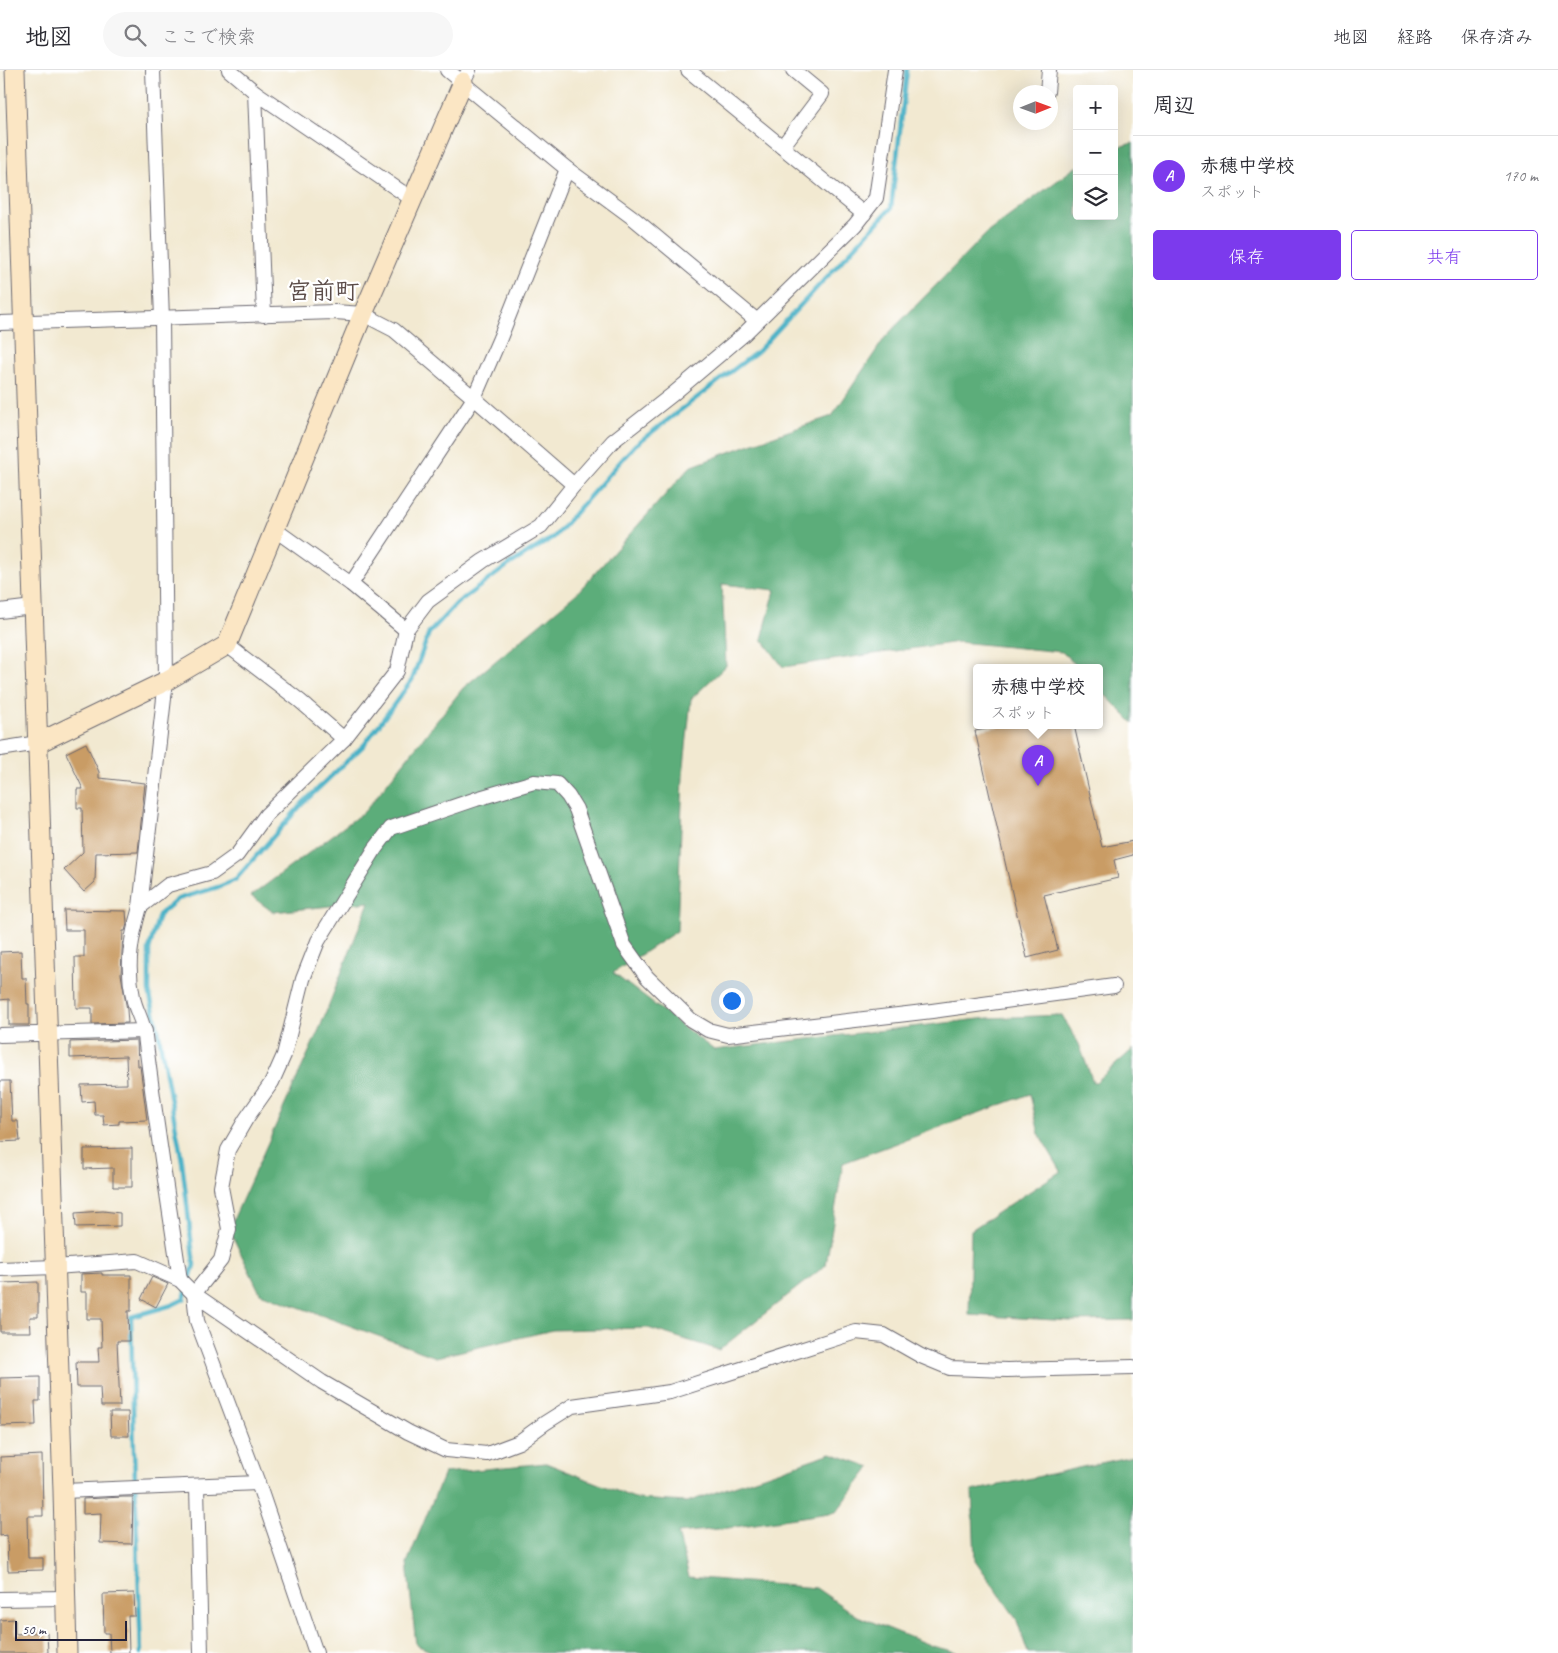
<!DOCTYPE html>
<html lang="ja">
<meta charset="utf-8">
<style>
:root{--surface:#fff;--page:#f7f7f7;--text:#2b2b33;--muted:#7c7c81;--line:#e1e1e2;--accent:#7c3aed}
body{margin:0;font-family:Caveat,"Klee One",sans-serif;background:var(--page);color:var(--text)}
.controls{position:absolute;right:15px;top:15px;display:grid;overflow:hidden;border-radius:5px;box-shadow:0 5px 20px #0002}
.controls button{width:45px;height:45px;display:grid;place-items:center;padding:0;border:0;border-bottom:1px solid var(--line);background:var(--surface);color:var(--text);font:25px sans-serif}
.compass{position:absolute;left:1013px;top:15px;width:45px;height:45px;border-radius:50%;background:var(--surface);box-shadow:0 5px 20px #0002;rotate:89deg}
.scale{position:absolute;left:15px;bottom:12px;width:112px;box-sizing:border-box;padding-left:5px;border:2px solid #22223b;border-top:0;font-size:14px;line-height:18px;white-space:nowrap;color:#22223b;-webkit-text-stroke:4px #fff;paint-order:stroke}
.you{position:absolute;left:731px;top:930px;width:18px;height:18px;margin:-12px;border:4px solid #fff;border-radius:50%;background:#1a73e8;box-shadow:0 0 0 8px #1a73e833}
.badge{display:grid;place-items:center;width:32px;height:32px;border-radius:50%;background:var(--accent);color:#fff;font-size:16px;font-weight:700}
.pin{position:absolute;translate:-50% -41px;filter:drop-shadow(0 1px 2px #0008)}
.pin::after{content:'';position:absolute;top:26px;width:18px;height:15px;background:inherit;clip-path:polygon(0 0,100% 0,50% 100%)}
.popup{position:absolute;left:973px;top:594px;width:130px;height:65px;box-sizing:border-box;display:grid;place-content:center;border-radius:5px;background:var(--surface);filter:drop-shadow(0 1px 4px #0005);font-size:16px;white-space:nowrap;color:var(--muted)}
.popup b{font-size:19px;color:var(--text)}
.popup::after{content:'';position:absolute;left:50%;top:100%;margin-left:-10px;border:10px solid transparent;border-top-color:var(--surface)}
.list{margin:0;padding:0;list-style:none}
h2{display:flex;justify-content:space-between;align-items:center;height:65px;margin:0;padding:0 20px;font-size:21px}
h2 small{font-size:16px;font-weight:400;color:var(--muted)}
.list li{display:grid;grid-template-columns:32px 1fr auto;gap:15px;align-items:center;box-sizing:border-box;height:80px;padding:0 20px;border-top:1px solid var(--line)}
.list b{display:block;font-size:19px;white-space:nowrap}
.list p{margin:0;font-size:16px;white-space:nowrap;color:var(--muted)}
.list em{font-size:16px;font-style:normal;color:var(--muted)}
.actions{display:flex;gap:10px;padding:15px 20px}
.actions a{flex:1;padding:11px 0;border:1px solid var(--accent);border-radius:5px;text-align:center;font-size:18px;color:var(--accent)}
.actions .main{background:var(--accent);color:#fff}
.icon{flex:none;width:28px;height:28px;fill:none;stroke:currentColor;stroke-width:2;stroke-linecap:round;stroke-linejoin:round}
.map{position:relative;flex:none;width:1133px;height:1583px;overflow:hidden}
header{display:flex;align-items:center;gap:30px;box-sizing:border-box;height:70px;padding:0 25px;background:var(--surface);border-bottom:1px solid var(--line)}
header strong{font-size:24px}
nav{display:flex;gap:28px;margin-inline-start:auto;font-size:18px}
.search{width:350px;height:45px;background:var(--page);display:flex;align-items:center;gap:12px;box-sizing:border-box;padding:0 18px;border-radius:28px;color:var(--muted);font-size:19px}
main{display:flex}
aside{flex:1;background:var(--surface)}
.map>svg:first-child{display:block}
.forest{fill:#5cad7a;stroke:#3f685a}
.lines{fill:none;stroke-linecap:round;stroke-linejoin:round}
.stream{stroke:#48b1c6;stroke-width:4.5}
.building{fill:#c99c65}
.street-casing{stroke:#6b6870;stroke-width:16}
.secondary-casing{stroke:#6b6870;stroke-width:21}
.street{stroke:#fff;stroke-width:14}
.secondary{stroke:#fbe6c4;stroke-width:19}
.labels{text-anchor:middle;stroke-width:4.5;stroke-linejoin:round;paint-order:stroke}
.quarter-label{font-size:24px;font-weight:bold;fill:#5c4d4a;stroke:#fff}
</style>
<header>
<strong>地図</strong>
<div class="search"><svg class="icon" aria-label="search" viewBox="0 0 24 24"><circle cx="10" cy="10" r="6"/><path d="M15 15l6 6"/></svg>ここで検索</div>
<nav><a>地図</a><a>経路</a><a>保存済み</a></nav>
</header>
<main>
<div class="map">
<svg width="1133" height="1583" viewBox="0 0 1133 1583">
<rect width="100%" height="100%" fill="#fff"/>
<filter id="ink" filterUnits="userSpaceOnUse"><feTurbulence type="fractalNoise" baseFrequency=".02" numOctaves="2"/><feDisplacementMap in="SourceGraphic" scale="10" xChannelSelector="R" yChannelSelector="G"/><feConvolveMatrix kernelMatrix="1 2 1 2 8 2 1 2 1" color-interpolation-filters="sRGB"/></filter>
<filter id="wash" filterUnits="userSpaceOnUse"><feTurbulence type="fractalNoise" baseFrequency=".0096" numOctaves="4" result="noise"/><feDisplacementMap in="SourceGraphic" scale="20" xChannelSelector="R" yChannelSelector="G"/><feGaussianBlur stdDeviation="1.12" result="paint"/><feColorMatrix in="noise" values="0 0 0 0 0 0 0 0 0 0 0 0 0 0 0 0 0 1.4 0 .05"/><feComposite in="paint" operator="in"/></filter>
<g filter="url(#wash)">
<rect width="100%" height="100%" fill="#f2e9d1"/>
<!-- forest -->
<g class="forest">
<path d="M1133,73V653L1099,619V597H1078L1062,582L958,572L783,597L762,569L775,520L722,514L726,596L691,629L683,706L677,861L613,903L714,980L988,948L1062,945L1079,974L1093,1012H1096L1133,979V1250L1071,1251L969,1245L971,1160L1061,1101L1039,1064L1030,1024L843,1093L826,1195L719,1280L648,1258L553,1260L436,1287L260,1223L229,1159L321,955L369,832L273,842L251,826L365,741L463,618L577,523L690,397L748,375L832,346L886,266L988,162L1077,96V146H1114V78Z"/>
<path d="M831,1383L871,1397L836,1442L728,1458L678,1463L689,1507L816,1518L855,1545L932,1576L960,1583H435L416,1575L407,1493L444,1403L546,1393L637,1429L687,1432Z"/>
<path d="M1133,1386V1583H1028L1016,1548L975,1490L972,1421Z"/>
</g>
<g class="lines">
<!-- stream -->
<path class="stream" d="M141,1583L134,1380L131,1247L172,1235L184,1229L194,1195L182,1091L158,960L149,921V879L159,845L178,829L218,817L235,810L303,733L364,675L412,610L429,563L457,533L510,494L554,467L635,375L758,281L891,138L907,0"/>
</g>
<g id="blocks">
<!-- building -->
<g class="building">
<path d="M1006,655H1074L1102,777L1133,771V785L1114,790L1118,808L1044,825L1058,880L1027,888L975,661Z"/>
<path d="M86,673L99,702V708L145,713L138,782L96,783L95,812L84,822L64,800L83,782L82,738H77V719H83L66,683Z"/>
<path d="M64,840L126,841L127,854L125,861H123L121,904L127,940L128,953L92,954V938H76L75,887H84V860H65Z"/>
<path d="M21,881L22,908H26L27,934H29V955H9V929L0,930V882Z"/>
<path d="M137,970L138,996H140L147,1050L119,1051V1054L104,1055L103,1045H95L94,1031L82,1032L81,1015L127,1014L126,986L70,988V972Z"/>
<path d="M0,1011H10L12,1051H18L20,1071L0,1072Z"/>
<path d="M132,1078V1117H113V1098L84,1099V1079Z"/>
<path d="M103,1141L120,1143V1156L76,1157L75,1143Z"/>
<path d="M102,1203V1205H131V1241H128L129,1271H117L120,1336H101L100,1317H77L76,1292H99L98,1277H102L101,1249H87V1222H81V1204Z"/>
<path d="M152,1207L168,1214L156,1237L141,1229Z"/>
<path d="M38,1212V1247H30L31,1262H0V1213Z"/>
<path d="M40,1307V1331H35L36,1355L0,1356V1308Z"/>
<path d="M110,1342H128L129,1366H111Z"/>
<path d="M42,1385L43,1446H27L28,1488H43V1500L8,1501L7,1465L0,1466V1387Z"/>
<path d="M123,1427H133L132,1474L100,1473L101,1443L83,1444V1429Z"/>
<path d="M134,1523L135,1546H128L129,1583H110L109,1563H104L103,1524Z"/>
<path d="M15,1549V1564L47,1562L48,1583H0V1550Z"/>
</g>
</g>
</g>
<g filter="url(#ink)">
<use href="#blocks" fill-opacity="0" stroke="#6b6870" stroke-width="1"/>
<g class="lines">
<defs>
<g id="street">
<path d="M153,0L162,249L166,611L140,837C131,868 126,895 133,927C135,940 144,952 145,966C155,1048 168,1129 180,1210"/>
<path d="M229,0L255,22L412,129"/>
<path d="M447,0L567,99L632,147L757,251"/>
<path d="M688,0L864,144"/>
<path d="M463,12L469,0"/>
<path d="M255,22L264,245"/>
<path d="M1047,22L1049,0"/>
<path d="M782,77L822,24L793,0"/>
<path d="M0,253L335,242L363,244L394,260L474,328L574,415"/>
<path d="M274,459L351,514L406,560"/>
<path d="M351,514L474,328L500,268L567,99"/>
<path d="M0,541L33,537"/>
<path d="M227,575L300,631L344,669"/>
<path d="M0,679L38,673"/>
<path d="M140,837L168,815L212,803L237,785L266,745L344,669L397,601L406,560L428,531L483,491L541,456L574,415L613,371L673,324L743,265L855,155L876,128L895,0"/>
<path d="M0,965L145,961"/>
<path d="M0,1199L55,1197L137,1191L180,1210L194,1224L322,1312L408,1362L446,1380L487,1384L519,1372L545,1353L572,1336L670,1322L856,1262L884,1265L921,1286L950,1298L1007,1300L1133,1297"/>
<path d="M197,1416L201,1583"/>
<path d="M63,1421L258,1413"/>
<path d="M0,1529L65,1528"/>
<path d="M316,1583L258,1413L197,1251L194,1224L221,1190L229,1159L221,1117L228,1080L246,1049L272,1012L284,985L303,909L318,871L375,779L391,758L476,729L534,712L557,714L568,726L576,739L624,875L647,907L691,950L708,960L728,965L932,941L1114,916"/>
</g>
<g id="secondary">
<path d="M15,0L63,1421L67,1583"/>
<path d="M38,673L166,611L227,575L363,244L463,12"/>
</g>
</defs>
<!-- street casing -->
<use href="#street" class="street-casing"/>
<!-- secondary casing -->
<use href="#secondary" class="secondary-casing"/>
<!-- street -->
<use href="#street" class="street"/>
<!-- secondary -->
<use href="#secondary" class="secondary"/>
</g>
</g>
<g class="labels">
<!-- quarter labels -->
<g class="quarter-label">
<text x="323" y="229">宮前町</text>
</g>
</g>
</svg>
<div class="controls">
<button>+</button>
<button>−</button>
<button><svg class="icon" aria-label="layers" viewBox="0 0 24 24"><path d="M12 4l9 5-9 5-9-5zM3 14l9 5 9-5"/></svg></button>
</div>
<svg class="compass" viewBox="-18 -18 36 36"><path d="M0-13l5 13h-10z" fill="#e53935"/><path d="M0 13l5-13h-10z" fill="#7c7c81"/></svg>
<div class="scale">50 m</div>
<div class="you"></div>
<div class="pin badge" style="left:1038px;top:716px">A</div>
<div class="popup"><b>赤穂中学校</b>スポット</div>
</div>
<aside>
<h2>周辺<small></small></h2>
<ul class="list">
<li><span class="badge">A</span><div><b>赤穂中学校</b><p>スポット</p></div><em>170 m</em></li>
</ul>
<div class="actions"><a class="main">保存</a><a>共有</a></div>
</aside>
</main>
